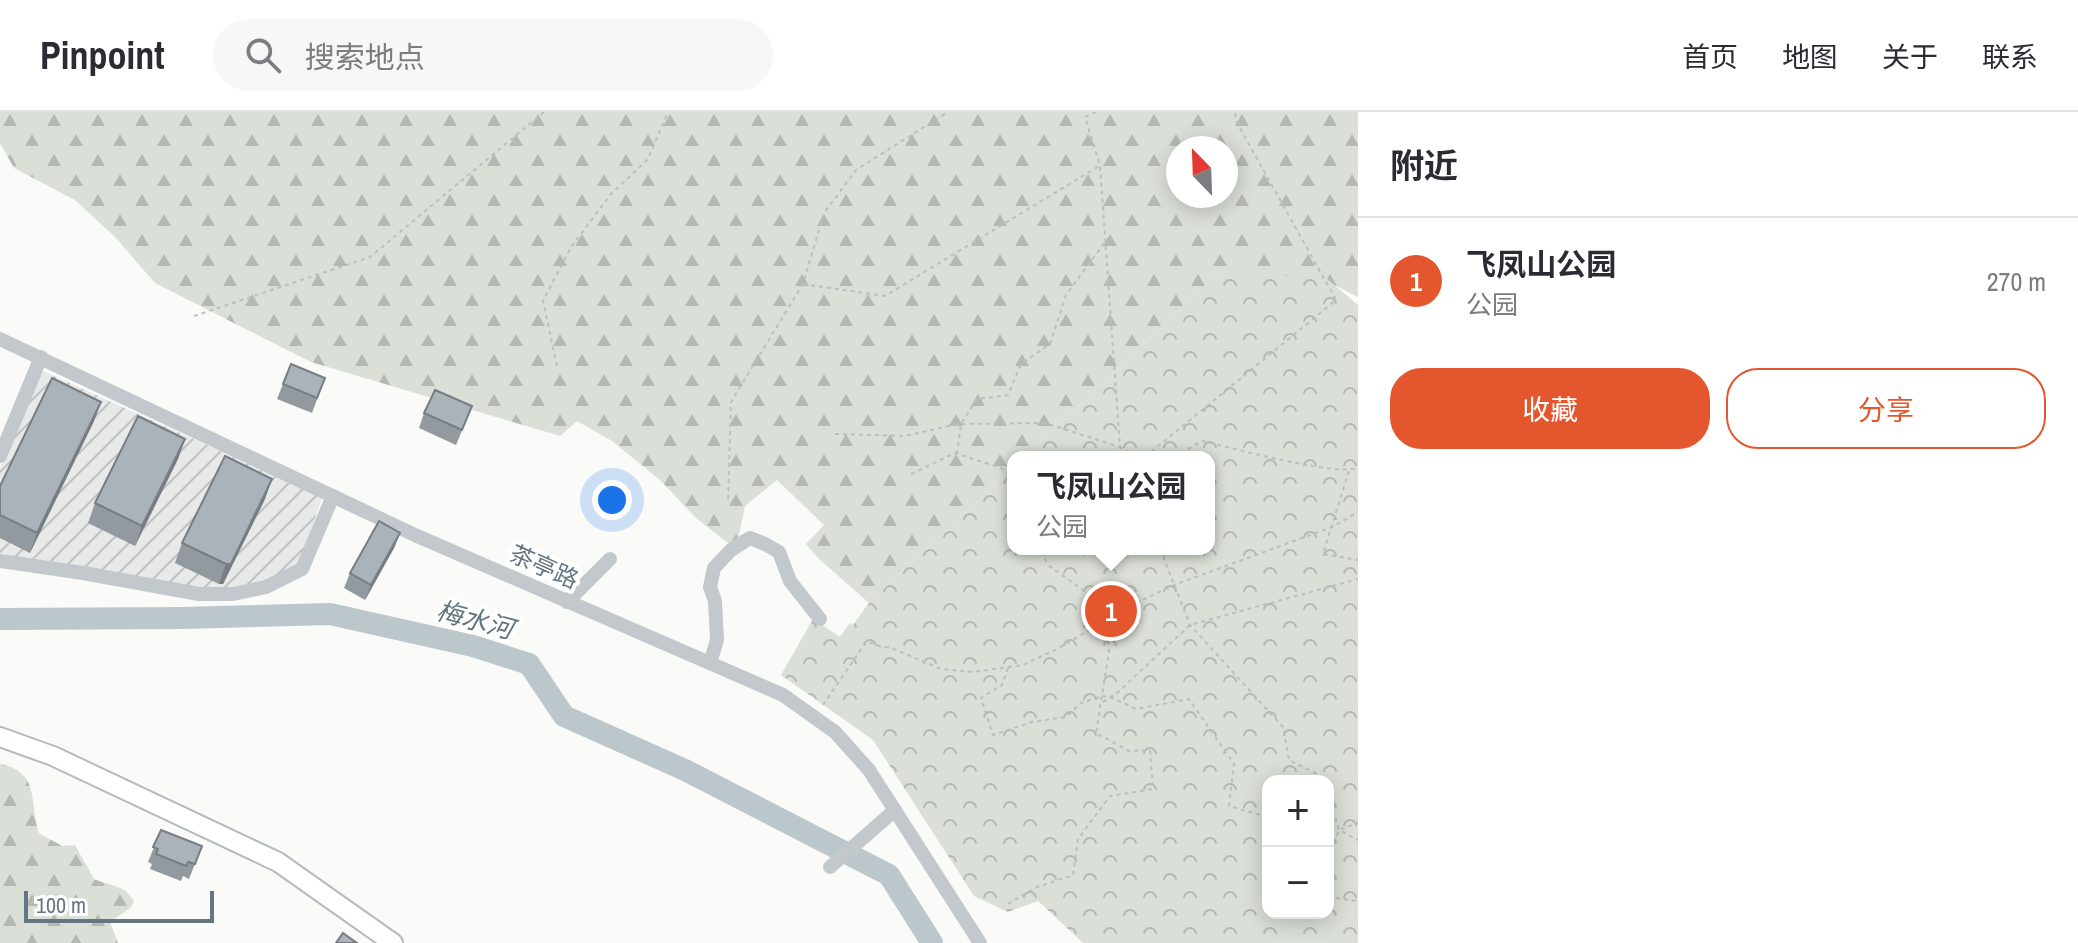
<!DOCTYPE html>
<html lang="zh">
<meta charset="utf-8">
<style>
:root{--surface:#fff;--page:#f7f7f7;--text:#2b2b33;--muted:#7c7c81;--line:#e1e1e2;--accent:#e4572e}
body{margin:0;font-family:"Archivo Narrow","Noto Sans SC",sans-serif;background:var(--page);color:var(--text)}
.controls{position:absolute;right:24px;bottom:24px;display:grid;overflow:hidden;border-radius:16px;box-shadow:0 4px 20px #0003}
.controls button{width:72px;height:72px;display:grid;place-items:center;padding:0;border:0;border-bottom:2px solid var(--line);background:var(--surface);color:var(--text);font:40px sans-serif}
.compass{position:absolute;left:1166px;top:24px;width:72px;height:72px;border-radius:50%;background:var(--surface);box-shadow:0 4px 20px #0003;rotate:337deg}
.scale{position:absolute;left:24px;bottom:20px;width:190px;box-sizing:border-box;padding-left:8px;border:4px solid #657683;border-top:0;font-size:22px;line-height:28px;white-space:nowrap;color:#657683;-webkit-text-stroke:6px #fff;paint-order:stroke}
.you{position:absolute;left:612px;top:388px;width:28px;height:28px;margin:-20px;border:6px solid #fff;border-radius:50%;background:#1a73e8;box-shadow:0 0 0 12px #1a73e833}
.badge{display:grid;place-items:center;width:52px;height:52px;border-radius:50%;background:var(--accent);color:#fff;font-size:26px;font-weight:700}
.pin{position:absolute;translate:-50% -50%;border:4px solid #fff;box-shadow:0 2px 8px #0006}
.popup{position:absolute;left:1007px;top:339px;width:208px;height:104px;box-sizing:border-box;display:grid;place-content:center;border-radius:16px;background:var(--surface);filter:drop-shadow(0 2px 6px #0005);font-size:26px;white-space:nowrap;color:var(--muted)}
.popup b{font-size:30px;color:var(--text)}
.popup::after{content:'';position:absolute;left:50%;top:100%;margin-left:-16px;border:16px solid transparent;border-top-color:var(--surface)}
.list{margin:0;padding:0;list-style:none}
h2{display:flex;justify-content:space-between;align-items:center;height:104px;margin:0;padding:0 32px;font-size:34px}
h2 small{font-size:26px;font-weight:400;color:var(--muted)}
.list li{display:grid;grid-template-columns:52px 1fr auto;gap:24px;align-items:center;box-sizing:border-box;height:128px;padding:0 32px;border-top:2px solid var(--line)}
.list b{display:block;font-size:30px;white-space:nowrap}
.list p{margin:0;font-size:26px;white-space:nowrap;color:var(--muted)}
.list em{font-size:26px;font-style:normal;color:var(--muted)}
.actions{display:flex;gap:16px;padding:24px 32px}
.actions a{flex:1;padding:18px 0;border:2px solid var(--accent);border-radius:32px;text-align:center;font-size:28px;color:var(--accent)}
.actions .main{background:var(--accent);color:#fff}
.icon{flex:none;width:44px;height:44px;fill:none;stroke:currentColor;stroke-width:2;stroke-linecap:round;stroke-linejoin:round}
.map{position:relative;flex:none;width:1358px;height:831px;overflow:hidden}
header{display:flex;align-items:center;gap:48px;box-sizing:border-box;height:112px;padding:0 40px;background:var(--surface);border-bottom:2px solid var(--line)}
header strong{font-size:38px}
nav{display:flex;gap:44px;margin-inline-start:auto;font-size:28px}
.search{width:560px;height:72px;background:var(--page);display:flex;align-items:center;gap:20px;box-sizing:border-box;padding:0 28px;border-radius:44px;color:var(--muted);font-size:30px}
main{display:flex}
aside{flex:1;background:var(--surface)}
.map>svg:first-child{display:block}
.industrial{fill:url(#industrial-furrows)}
.forest{fill:url(#forest-firs);fill-rule:evenodd}
.park{fill:url(#park-crowns);fill-rule:evenodd}
.lines{fill:none;stroke-linecap:round;stroke-linejoin:round}
.river{stroke:#bbc7cb;stroke-width:22}
.major-casing{stroke:#b5babe;stroke-width:22}
.path{stroke:#bbbfc2;stroke-width:2;stroke-dasharray:4 4;stroke-linecap:butt}
.minor{stroke:#c3c8cc;stroke-width:14}
.major{stroke:#fff;stroke-width:18}
.wall{fill:#929a9f}
.shaded-wall{fill:#777d82}
.building{fill:#aab3b9;stroke:#777d82;stroke-width:2}
.labels{text-anchor:middle;stroke-width:8;stroke-linejoin:round;paint-order:stroke}
.street-label{font-size:24px;fill:#657683;stroke:#fff}
.water-label{font-size:26px;font-style:italic;fill:#60757c;stroke:#fff}
</style>
<header>
<strong>Pinpoint</strong>
<div class="search"><svg class="icon" aria-label="search" viewBox="0 0 24 24"><circle cx="10" cy="10" r="6"/><path d="M15 15l6 6"/></svg>搜索地点</div>
<nav><a>首页</a><a>地图</a><a>关于</a><a>联系</a></nav>
</header>
<main>
<div class="map">
<svg width="1358" height="831" viewBox="0 0 1358 831">
<defs>
<pattern id="industrial-furrows" width="10" height="10" patternUnits="userSpaceOnUse" patternTransform="scale(2)"><rect width="10" height="10" fill="#e8e9e9"/><path d="M-1 1l2-2M0 10L10 0M9 11l2-2" fill="none" stroke="#c0c1c2"/></pattern>
<pattern id="forest-firs" width="22" height="20" patternUnits="userSpaceOnUse" patternTransform="scale(2)"><rect width="22" height="20" fill="#dadfd7"/><path d="M5 1l3.5 6h-7zM16 11l3.5 6h-7z" fill="#b4b9b4"/></pattern>
<pattern id="park-crowns" width="20" height="18" patternUnits="userSpaceOnUse" patternTransform="scale(2)"><rect width="20" height="18" fill="#dadfd7"/><path d="M2 6a3 3 0 1 1 6 0M12 15a3 3 0 1 1 6 0" fill="none" stroke="#b4b9b4"/></pattern>
</defs>
<rect width="100%" height="100%" fill="#fafaf8"/>
<!-- industrial -->
<path class="industrial" d="M41,258L322,385L299,456L237,479L169,473L0,445V356Z"/>
<!-- forest -->
<g class="forest">
<path d="M0,0H1358V185L1334,173L1220,160L1024,345H1013V355L869,491L819,447L806,432L824,413L777,368L745,394L736,437L697,407L660,368L612,329L577,309L560,324L311,250L155,171L115,125L75,88L14,56L0,31ZM1178,36H1226V84H1178Z"/>
<path d="M0,652C41,660 29,691 39,721L62,734L75,733L94,767C109,774 127,773 134,790L130,796L110,810L118,831H0Z"/>
</g>
<!-- park -->
<path class="park" d="M1220,160L1326,166L1358,193V831H1083L1038,789L1008,800L974,784L873,628L781,563L813,507L840,525L850,511L853,513L869,491L1013,355V437H1209V345H1024ZM1268,669H1328V801H1268Z"/>
<g class="lines">
<!-- river -->
<path class="river" d="M0,507L183,506L330,502L473,534L529,552L564,604L685,658L889,763L932,831"/>
<defs>
<path id="major" d="M0,625L53,644L278,750L393,831"/>
</defs>
<!-- major casing -->
<use href="#major" class="major-casing"/>
<!-- path -->
<g class="path">
<path d="M1096,0L1085,5L1100,53L1120,335L1136,345"/>
<path d="M803,172L885,184L1099,54"/>
<path d="M194,204L370,145L544,0"/>
<path d="M557,254L543,189L571,135L611,82L648,47L668,0"/>
<path d="M835,322L905,324L958,312L1045,311L1120,335L1124,345"/>
<path d="M957,342L961,312L977,287L1008,283L1021,252L1050,232L1066,183L1105,130"/>
<path d="M1145,345L1336,188L1236,9L1235,0"/>
<path d="M1174,345L1202,329C1233,336 1333,364 1358,356"/>
<path d="M1349,359L1323,442L1358,448"/>
<path d="M911,362L955,341L1001,356L1013,365"/>
<path d="M728,387L731,290L803,172L824,101L856,58L948,0"/>
<path d="M1160,437L1190,513L1283,615L1289,648L1323,665L1324,669"/>
<path d="M1008,556L1002,573L981,586L993,623L1032,610L1066,605L1081,591L1102,584L1110,585L1136,597L1189,587L1234,652L1229,694L1264,704L1268,708"/>
<path d="M1103,590L1117,581L1190,513L1358,467"/>
<path d="M823,593L866,530C876,530 878,537 889,535L941,557L973,560L1023,553L1057,537L1134,492L1174,473L1332,415L1358,400"/>
<path d="M1328,683L1339,718L1358,728"/>
<path d="M1328,746L1339,718L1358,711"/>
<path d="M1328,785L1358,789"/>
<path d="M1008,792L1037,775L1073,763L1078,727L1110,684L1153,677L1150,638L1129,639L1096,621L1109,539L1104,493L1048,453L1040,437"/>
</g>
<!-- minor -->
<g class="minor">
<path d="M0,227L415,423L783,583L835,620L869,658L980,831"/>
<path d="M0,344L41,245"/>
<path d="M0,449L83,461L199,482H233L266,475L302,457L333,384"/>
<path d="M567,490L610,447"/>
<path d="M710,551L717,528L715,489L710,475L714,456L731,438L750,426L765,432L779,440L790,469L820,507"/>
<path d="M830,755L895,698"/>
</g>
<!-- major -->
<use href="#major" class="major"/>
</g>
<!-- wall -->
<g class="wall">
<path d="M325,266L312,301L277,287L283,272Z"/>
<path d="M101,290L94,309L30,441L0,426V374Z"/>
<path d="M472,294L456,333L419,316L424,301Z"/>
<path d="M185,327L178,347L135,434L88,411L95,391Z"/>
<path d="M265,387L223,472H219L175,451L182,431Z"/>
<path d="M400,421L394,436L365,488L344,476L350,461Z"/>
<path d="M161,718L202,734L189,767L183,764L181,769L150,757L152,752L148,750Z"/>
</g>
<!-- shaded-wall -->
<g class="shaded-wall">
<path d="M101,290L94,309L30,441L37,421Z"/>
<path d="M185,327L178,347L135,434L142,414Z"/>
<path d="M272,367L265,387L223,472H219L226,452Z"/>
<path d="M400,421L394,436L365,488L371,473Z"/>
</g>
<!-- building -->
<g class="building">
<path d="M291,252L325,266L317,286L283,272Z"/>
<path d="M52,266L101,290L37,421L0,403V374Z"/>
<path d="M435,278L472,294L462,318L424,301Z"/>
<path d="M138,304L185,327L142,414L95,391Z"/>
<path d="M225,344L272,367L231,452H226L182,431Z"/>
<path d="M379,409L400,421L371,473L350,461Z"/>
<path d="M161,718L202,734L195,752L188,750L186,754L156,742L158,737L153,735Z"/>
<path d="M343,821L357,831H336Z"/>
</g>
<g class="labels">
<!-- street labels -->
<g class="street-label">
<text transform="translate(544 455) rotate(24)" y="8">茶亭路</text>
</g>
<!-- water labels -->
<g class="water-label">
<text transform="translate(475 508) rotate(15)" y="9">梅水河</text>
</g>
</g>
</svg>
<div class="controls">
<button>+</button>
<button>−</button>
</div>
<svg class="compass" viewBox="-18 -18 36 36"><path d="M0-13l5 13h-10z" fill="#e53935"/><path d="M0 13l5-13h-10z" fill="#7c7c81"/></svg>
<div class="scale">100 m</div>
<div class="you"></div>
<div class="pin badge" style="left:1111px;top:499px">1</div>
<div class="popup"><b>飞凤山公园</b>公园</div>
</div>
<aside>
<h2>附近<small></small></h2>
<ul class="list">
<li><span class="badge">1</span><div><b>飞凤山公园</b><p>公园</p></div><em>270 m</em></li>
</ul>
<div class="actions"><a class="main">收藏</a><a>分享</a></div>
</aside>
</main>
